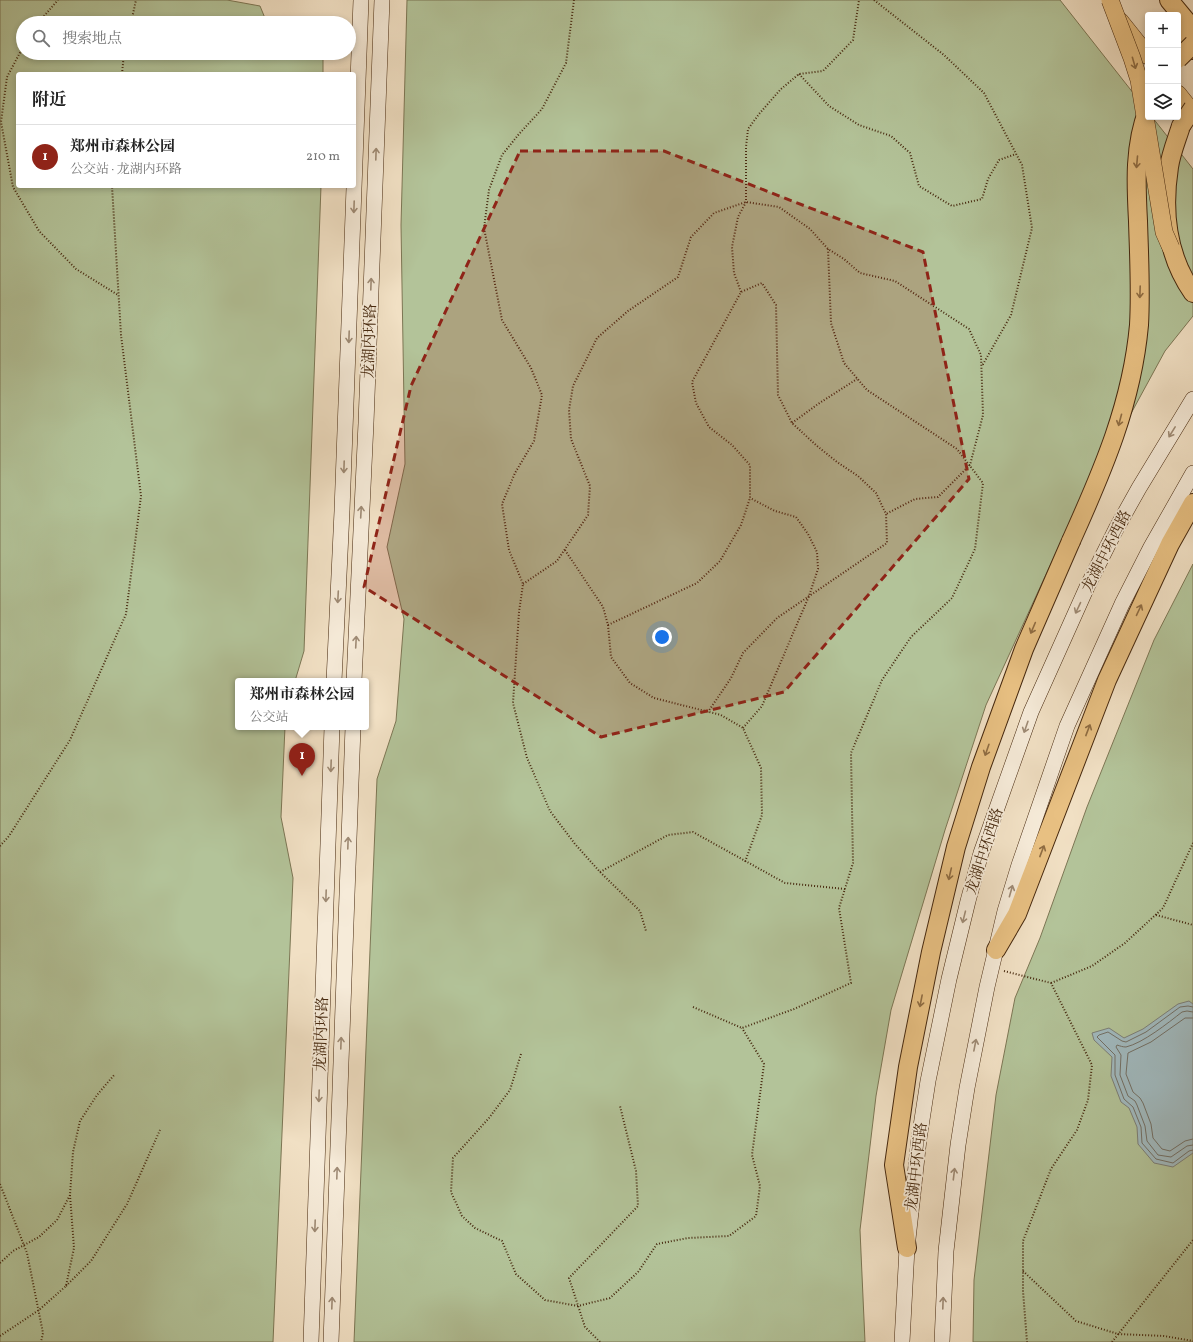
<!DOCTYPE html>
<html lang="zh">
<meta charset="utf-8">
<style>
:root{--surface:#fff;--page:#f2f2f2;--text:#222;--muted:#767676;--line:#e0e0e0;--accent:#8f2418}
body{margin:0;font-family:Vollkorn,"Noto Serif SC",serif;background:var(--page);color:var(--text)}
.controls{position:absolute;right:12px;top:12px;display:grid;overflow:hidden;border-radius:4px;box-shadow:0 2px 6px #0003}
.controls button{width:36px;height:36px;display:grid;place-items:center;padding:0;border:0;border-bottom:1px solid var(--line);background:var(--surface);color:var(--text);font:20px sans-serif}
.you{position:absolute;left:662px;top:637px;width:14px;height:14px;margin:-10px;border:3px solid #fff;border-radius:50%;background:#1a73e8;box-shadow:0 0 0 6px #1a73e833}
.badge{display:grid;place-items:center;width:26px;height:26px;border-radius:50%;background:var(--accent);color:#fff;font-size:13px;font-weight:700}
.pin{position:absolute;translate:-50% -33px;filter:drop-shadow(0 1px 2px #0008)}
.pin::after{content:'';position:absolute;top:21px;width:14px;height:12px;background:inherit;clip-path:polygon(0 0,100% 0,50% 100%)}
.popup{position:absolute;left:235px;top:678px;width:134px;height:52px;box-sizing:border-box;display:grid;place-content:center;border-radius:4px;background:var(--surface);filter:drop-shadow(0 1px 3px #0005);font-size:13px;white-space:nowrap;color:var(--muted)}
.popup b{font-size:15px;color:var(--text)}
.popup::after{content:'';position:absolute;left:50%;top:100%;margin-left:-8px;border:8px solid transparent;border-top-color:var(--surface)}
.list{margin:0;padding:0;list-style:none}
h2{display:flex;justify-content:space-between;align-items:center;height:52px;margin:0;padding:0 16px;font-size:17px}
h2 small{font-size:13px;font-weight:400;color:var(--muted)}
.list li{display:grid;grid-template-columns:26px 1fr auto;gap:12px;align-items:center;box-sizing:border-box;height:64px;padding:0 16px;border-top:1px solid var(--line)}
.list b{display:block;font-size:15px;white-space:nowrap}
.list p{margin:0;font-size:13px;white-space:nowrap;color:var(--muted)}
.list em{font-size:13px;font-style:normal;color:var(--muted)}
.icon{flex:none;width:22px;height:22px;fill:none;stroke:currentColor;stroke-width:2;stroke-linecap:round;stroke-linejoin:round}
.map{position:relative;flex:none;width:1193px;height:1342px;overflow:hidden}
.search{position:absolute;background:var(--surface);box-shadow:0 2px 6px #0003;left:16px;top:16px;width:340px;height:44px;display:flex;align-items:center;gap:10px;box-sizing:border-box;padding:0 14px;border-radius:22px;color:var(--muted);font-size:15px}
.panel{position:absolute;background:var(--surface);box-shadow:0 2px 6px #0003;left:16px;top:72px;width:340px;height:116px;border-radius:4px}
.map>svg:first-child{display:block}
.green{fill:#b3c399;stroke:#7c7654}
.water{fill:#a1babf;stroke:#7d8078}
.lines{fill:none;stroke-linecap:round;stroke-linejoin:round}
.shore{stroke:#747166;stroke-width:1}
.secondary-casing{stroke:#46280e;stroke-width:16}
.primary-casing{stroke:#46280e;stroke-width:18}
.trunk-casing{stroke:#46280e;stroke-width:20}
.path{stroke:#46280e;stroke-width:2;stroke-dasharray:1 2;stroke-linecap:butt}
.secondary{stroke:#f6ebd9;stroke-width:15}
.primary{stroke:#e8c082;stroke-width:17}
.trunk{stroke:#e8c082;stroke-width:18}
.primary-bridge-casing{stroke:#46280e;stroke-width:18;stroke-linecap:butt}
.trunk-bridge-casing{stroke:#46280e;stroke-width:20;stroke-linecap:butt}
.primary-bridge{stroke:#e8c082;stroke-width:17}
.trunk-bridge{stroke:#e8c082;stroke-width:18}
.oneway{stroke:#8f6c42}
.oneway2{stroke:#9e8a74}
.marked{fill:#8f2418;fill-opacity:0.2;stroke:#8f2418;stroke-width:3;stroke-dasharray:8 5;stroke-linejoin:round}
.labels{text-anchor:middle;stroke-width:3.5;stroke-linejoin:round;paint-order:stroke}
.street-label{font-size:15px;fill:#46280e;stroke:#f6ebd9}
</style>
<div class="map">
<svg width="1193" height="1342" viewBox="0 0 1193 1342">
<rect width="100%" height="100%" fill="#f1e0c4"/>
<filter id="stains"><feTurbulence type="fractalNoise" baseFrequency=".005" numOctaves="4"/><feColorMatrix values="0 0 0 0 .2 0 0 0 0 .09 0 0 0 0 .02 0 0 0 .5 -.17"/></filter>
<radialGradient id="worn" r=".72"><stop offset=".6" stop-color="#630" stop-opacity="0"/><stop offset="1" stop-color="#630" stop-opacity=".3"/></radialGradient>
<!-- green -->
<g class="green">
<path d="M0,0H227L260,6L267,23H269H23V53H323V74H18V186H321L304,651L295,681H238V727H285L281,817L293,878L273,1342H0Z"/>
<path d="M407,0H1060L1193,169V316L1165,351L1060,544L986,705L945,830L891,1010L876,1096L860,1230L865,1342H354L377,779L396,721L404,619L387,547L405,464L401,225Z"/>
<path d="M1193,564V1342H973L974,1280L996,1095L1015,998L1040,938L1087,807L1154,640Z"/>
</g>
<!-- water -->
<path class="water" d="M1189,1001L1193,1004V1153L1173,1167L1154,1163L1138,1144L1137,1127L1129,1108L1121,1102L1111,1076L1112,1057L1094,1040L1092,1033L1109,1028L1124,1038L1143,1029L1178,1004Z"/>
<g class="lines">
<!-- shore -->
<g class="shore">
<path d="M1193,1007L1188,1006L1180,1007L1146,1032L1126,1042L1122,1041L1108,1032L1099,1035L1097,1037L1115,1055V1075L1124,1099L1133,1107L1141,1127L1142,1143L1156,1159L1173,1163L1189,1151L1193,1150"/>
<path d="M1193,1012L1187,1011L1182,1012C1168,1023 1143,1043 1126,1047C1123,1047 1120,1046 1117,1045L1116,1047L1121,1055L1120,1075L1128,1096L1135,1101L1137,1105L1145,1126L1147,1141L1158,1155L1171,1157L1187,1146L1193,1145"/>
<path d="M1193,1018H1185L1151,1042L1128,1053L1126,1074L1133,1092L1140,1098L1143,1103L1151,1124L1153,1138L1162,1149L1170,1151L1185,1141L1193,1139"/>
</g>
<defs>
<g id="secondary">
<path d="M334,681L342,511L361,0"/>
<path d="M354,681L366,423L382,0"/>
<path d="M311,1342L332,727"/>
<path d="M331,1342L353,727"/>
<path d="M902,1342L907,1248L919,1139L928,1081L949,979L968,901L981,853L1031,712L1087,587L1116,529L1139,488L1193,399"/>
<path d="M942,1342L946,1251L958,1145L967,1088L987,987L1005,911L1019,865L1067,726L1122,604L1151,547L1193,473"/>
</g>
<g id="primary">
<path d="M1120,21L1148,56"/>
<path d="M1178,94L1193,113"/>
</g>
<g id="trunk">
<path d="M1169,0L1193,29"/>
<path d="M1178,30L1193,50"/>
<path d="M1181,126C1177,139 1171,153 1169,167C1162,212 1167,256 1193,293"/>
<path d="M996,950L1017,914L1107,680L1170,544L1193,503"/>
<path d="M907,1248L894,1165L908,1067L931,952L956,847L981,767L1024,649L1071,541"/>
</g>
</defs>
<!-- secondary casing -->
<use href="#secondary" class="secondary-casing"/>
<!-- primary casing -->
<use href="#primary" class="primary-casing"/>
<!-- trunk casing -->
<use href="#trunk" class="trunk-casing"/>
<!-- path -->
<g class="path">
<path d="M574,0L566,63L542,109L519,134L502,155L489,190L484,228L502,320L531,368L542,395L534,441L515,473L502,504L509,550L523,584L519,612L513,703L527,758L550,811L575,844L600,872L640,911L646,931"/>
<path d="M874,0L944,55L984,93L1022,165L1032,228L1011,315L982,366"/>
<path d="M38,23L58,0"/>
<path d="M131,23L136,0"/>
<path d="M23,47L7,77L1,122L13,187L39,231L76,269L118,295"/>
<path d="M122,74L124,53"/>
<path d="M799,74L829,106L859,125L891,136L910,153L919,186L952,206L982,199L988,179L999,160L1016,154"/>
<path d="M741,292L734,273L732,247L738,217L746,202V147L748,129L759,114L781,89L799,74L823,71L853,40L859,0"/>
<path d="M792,423L818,404L857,379"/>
<path d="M565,550L603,607L608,625L611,657L630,683L654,698L721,715L743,728L761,768L762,815L745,862"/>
<path d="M523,584L557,561L588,515L590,486L571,439L569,410L573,386L597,338L628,311L678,277L691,237L714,213L746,202L779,207L810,229L828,249L844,259L860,273L895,281L969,329L981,355L983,415L970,465L938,497L915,499L886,514"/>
<path d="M608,625L697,583L720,561L741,525L750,498V465L732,445L709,427L696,403L692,382L741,292L762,283L776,305L778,395L792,423L817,446L837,462L858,476L876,493L886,514L887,543L777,618L743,653L731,678L708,712"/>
<path d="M743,728L762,706L809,596L818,569L817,552L808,534L796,517L775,511L750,498"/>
<path d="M0,846L9,836L70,740L126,614L141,496L121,335L112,186"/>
<path d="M600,872L668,835L693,832L785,883L845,889"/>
<path d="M1156,915L1193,925"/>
<path d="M1004,971L1051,983L1092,1065L1088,1100L1077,1130L1051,1169L1023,1241V1291L1027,1342"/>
<path d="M1051,983L1092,966L1125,943L1163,908L1193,843"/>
<path d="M693,1007L742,1028L794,1009L851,983L839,908L853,863L851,753L882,680L911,637L952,598L975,549L983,483L957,449L867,390L844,363L831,323L828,249"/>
<path d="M521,1054L510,1090L489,1118L453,1158L451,1192L462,1216L475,1228L502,1241L516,1274L545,1300L578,1306L610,1298L638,1272L657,1244L688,1238L729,1236L756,1216L760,1186L752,1155L764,1064L742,1028"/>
<path d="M0,1184L27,1253L43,1333L41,1342"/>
<path d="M0,1263L13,1251L39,1237L57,1220L70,1195L73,1152L80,1121L97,1095L115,1074"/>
<path d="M1023,1271L1076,1321L1118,1334L1164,1336L1193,1341"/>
<path d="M66,1286L91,1261L127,1204L160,1130"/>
<path d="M0,1336L39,1310L66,1286L74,1248L70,1195"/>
<path d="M600,1342L585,1327L569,1278L638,1206L636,1171L620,1106"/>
<path d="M1112,1342L1193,1240"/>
</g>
<!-- secondary -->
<use href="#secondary" class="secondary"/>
<!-- primary -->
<use href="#primary" class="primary"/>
<!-- trunk -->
<use href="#trunk" class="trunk"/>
<defs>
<path id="primary-bridge" d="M1110,0L1132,58L1139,80L1164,232L1171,248"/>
<g id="trunk-bridge">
<path d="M1178,59L1193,44"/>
<path d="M1181,126L1193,108"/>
<path d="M1071,541C1103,470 1132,403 1139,325C1141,290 1139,256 1138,221C1136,184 1134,145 1148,110"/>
</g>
</defs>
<!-- primary-bridge casing -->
<use href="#primary-bridge" class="primary-bridge-casing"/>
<!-- trunk-bridge casing -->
<use href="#trunk-bridge" class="trunk-bridge-casing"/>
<!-- primary-bridge -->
<use href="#primary-bridge" class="primary-bridge"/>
<!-- trunk-bridge -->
<use href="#trunk-bridge" class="trunk-bridge"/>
</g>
<!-- one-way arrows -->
<defs><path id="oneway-shaft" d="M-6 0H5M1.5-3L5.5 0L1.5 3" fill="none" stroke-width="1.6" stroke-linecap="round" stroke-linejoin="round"/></defs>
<g class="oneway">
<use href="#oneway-shaft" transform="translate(1134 63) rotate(74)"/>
<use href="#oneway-shaft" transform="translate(1137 162) rotate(95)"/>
<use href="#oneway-shaft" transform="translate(1140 292) rotate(92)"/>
<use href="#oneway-shaft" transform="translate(1120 420) rotate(105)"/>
<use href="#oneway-shaft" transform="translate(1139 610) rotate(-65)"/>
<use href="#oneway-shaft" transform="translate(1033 628) rotate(113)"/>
<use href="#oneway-shaft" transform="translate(1088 730) rotate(-69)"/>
<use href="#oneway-shaft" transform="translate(987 750) rotate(109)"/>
<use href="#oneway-shaft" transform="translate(1042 851) rotate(-69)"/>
<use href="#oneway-shaft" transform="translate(950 874) rotate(103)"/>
<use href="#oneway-shaft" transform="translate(921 1001) rotate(101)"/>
</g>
<g class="oneway2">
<use href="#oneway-shaft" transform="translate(376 154) rotate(-88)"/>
<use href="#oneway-shaft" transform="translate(354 207) rotate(92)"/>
<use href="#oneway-shaft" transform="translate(371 284) rotate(-88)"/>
<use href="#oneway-shaft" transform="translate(349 337) rotate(92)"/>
<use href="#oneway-shaft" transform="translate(1172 432) rotate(122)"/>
<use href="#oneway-shaft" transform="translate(344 467) rotate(92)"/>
<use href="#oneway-shaft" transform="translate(361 512) rotate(-87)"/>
<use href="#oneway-shaft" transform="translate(338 597) rotate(93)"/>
<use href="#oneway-shaft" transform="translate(1078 608) rotate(115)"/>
<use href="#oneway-shaft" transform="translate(356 642) rotate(-87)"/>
<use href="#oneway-shaft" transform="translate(1026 727) rotate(109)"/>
<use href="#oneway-shaft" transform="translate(331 766) rotate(92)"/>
<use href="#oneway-shaft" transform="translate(348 843) rotate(-88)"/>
<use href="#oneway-shaft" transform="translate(1011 891) rotate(-74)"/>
<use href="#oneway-shaft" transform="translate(326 896) rotate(92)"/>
<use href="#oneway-shaft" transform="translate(964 917) rotate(104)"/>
<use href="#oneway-shaft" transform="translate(341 1043) rotate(-88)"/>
<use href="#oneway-shaft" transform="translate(975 1045) rotate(-79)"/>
<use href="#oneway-shaft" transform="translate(319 1096) rotate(92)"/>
<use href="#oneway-shaft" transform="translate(337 1173) rotate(-88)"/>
<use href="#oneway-shaft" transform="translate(954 1174) rotate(-83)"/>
<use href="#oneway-shaft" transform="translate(315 1226) rotate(92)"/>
<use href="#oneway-shaft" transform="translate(332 1303) rotate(-88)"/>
<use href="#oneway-shaft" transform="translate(943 1303) rotate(-88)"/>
</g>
<!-- marked area -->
<path class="marked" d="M520,151H664L923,252L969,479L784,692L601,737L364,587L411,386Z"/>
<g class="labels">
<!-- street labels -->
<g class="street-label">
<text transform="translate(369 341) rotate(-88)" y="5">龙湖内环路</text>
<text transform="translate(1106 551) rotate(-63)" y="5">龙湖中环西路</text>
<text transform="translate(984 851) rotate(-72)" y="5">龙湖中环西路</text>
<text transform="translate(321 1034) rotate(-88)" y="5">龙湖内环路</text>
<text transform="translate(916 1167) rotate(-83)" y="5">龙湖中环西路</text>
</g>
</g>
<rect width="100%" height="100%" filter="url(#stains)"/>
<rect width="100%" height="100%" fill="url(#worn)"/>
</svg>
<div class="controls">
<button>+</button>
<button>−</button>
<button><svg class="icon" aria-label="layers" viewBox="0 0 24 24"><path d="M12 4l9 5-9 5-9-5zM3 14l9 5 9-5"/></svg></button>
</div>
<div class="you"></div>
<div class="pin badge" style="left:302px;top:776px">1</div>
<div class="popup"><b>郑州市森林公园</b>公交站</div>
<div class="search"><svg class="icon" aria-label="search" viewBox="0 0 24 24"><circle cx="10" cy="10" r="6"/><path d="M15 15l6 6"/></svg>搜索地点</div>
<section class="panel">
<h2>附近<small></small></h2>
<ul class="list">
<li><span class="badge">1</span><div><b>郑州市森林公园</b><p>公交站 · 龙湖内环路</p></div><em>210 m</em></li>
</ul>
</section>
</div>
